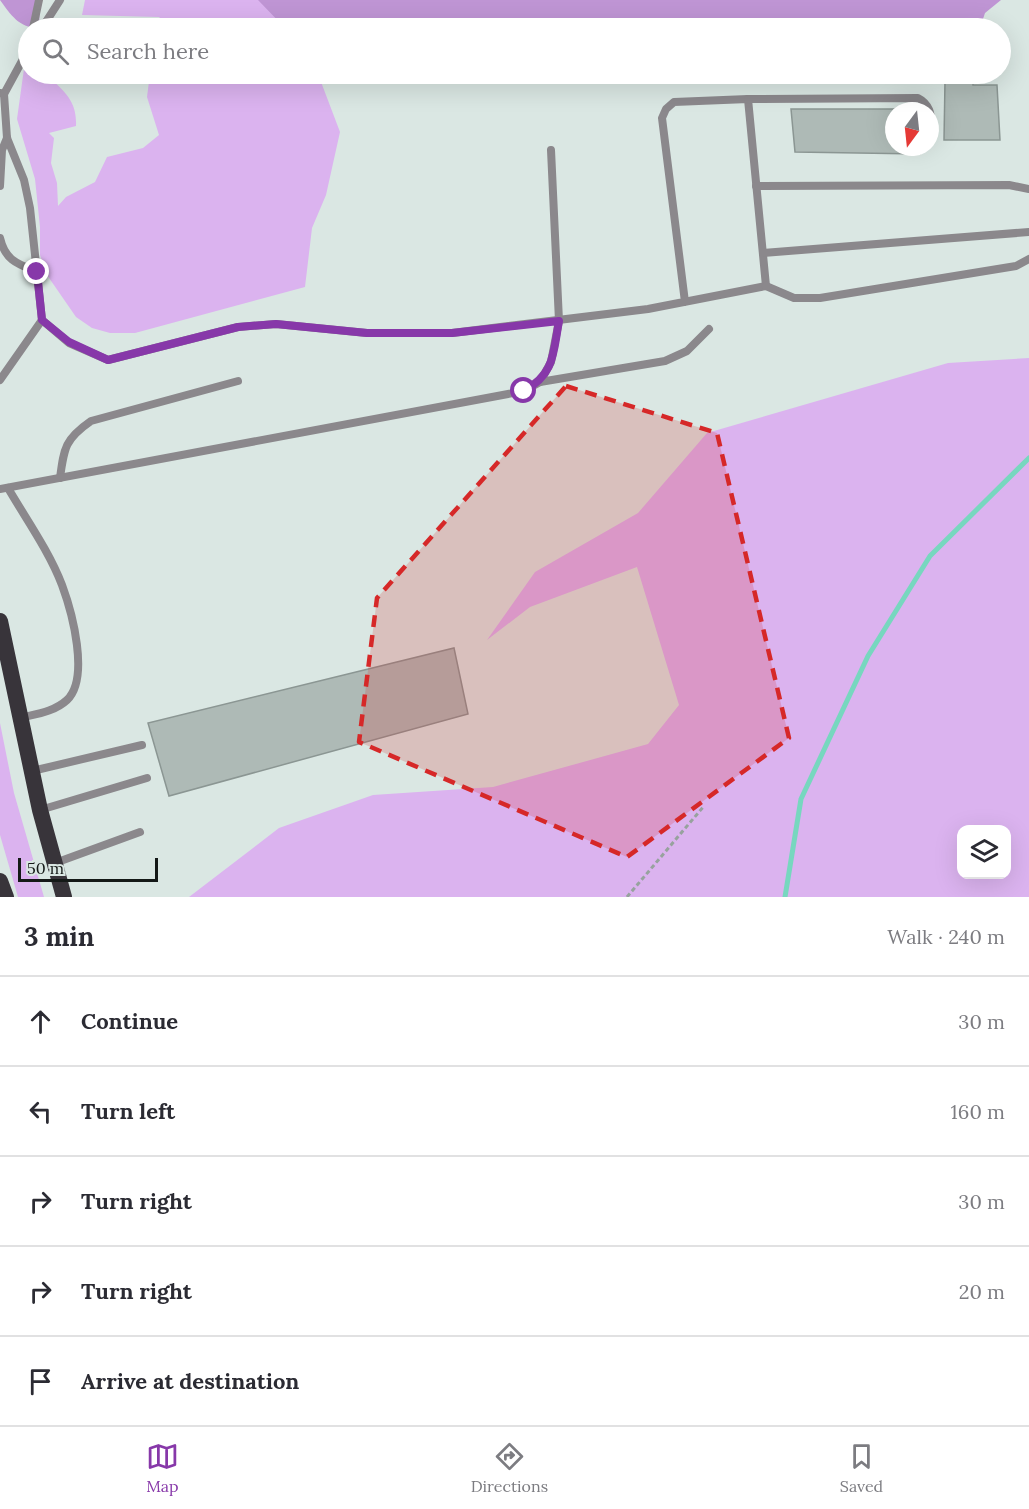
<!DOCTYPE html>
<meta charset="utf-8">
<style>
:root{--surface:#fff;--page:#f2f2f3;--text:#2b2b33;--muted:#7c7c81;--line:#e1e1e2;--accent:#8738a9}
body{margin:0;font-family:Lora,serif;background:var(--page);color:var(--text)}
.controls{position:absolute;right:18px;bottom:18px;display:grid;overflow:hidden;border-radius:12px;box-shadow:0 6px 24px #0002}
.controls button{width:54px;height:54px;display:grid;place-items:center;padding:0;border:0;border-bottom:2px solid var(--line);background:var(--surface);color:var(--text);font:30px sans-serif}
.compass{position:absolute;left:885px;top:102px;width:54px;height:54px;border-radius:50%;background:var(--surface);box-shadow:0 6px 24px #0002;rotate:195deg}
.scale{position:absolute;left:18px;bottom:15px;width:140px;box-sizing:border-box;padding-left:6px;border:3px solid #141917;border-top:0;font-size:16px;line-height:21px;white-space:nowrap;color:#141917;-webkit-text-stroke:4px #dae7e3;paint-order:stroke}
.stop{position:absolute;width:18px;height:18px;margin:-14px;border:4px solid #8738a9;border-radius:50%;background:#fff}
.stop.end{background:#8738a9;border-color:#fff;box-shadow:0 2px 6px #0008}
.list{margin:0;padding:0;list-style:none}
h2{display:flex;justify-content:space-between;align-items:center;height:78px;margin:0;padding:0 24px;font-size:26px}
h2 small{font-size:20px;font-weight:400;color:var(--muted)}
.list li{display:grid;grid-template-columns:39px 1fr auto;gap:18px;align-items:center;box-sizing:border-box;height:90px;padding:0 24px;border-top:2px solid var(--line)}
.list b{display:block;font-size:22px;white-space:nowrap}
.list em{font-size:20px;font-style:normal;color:var(--muted)}
.icon{flex:none;width:33px;height:33px;fill:none;stroke:currentColor;stroke-width:2;stroke-linecap:round;stroke-linejoin:round}
.map{position:relative;flex:none;width:1029px;height:897px;overflow:hidden}
.search{position:absolute;background:var(--surface);box-shadow:0 6px 24px #0002;left:18px;right:18px;top:18px;height:66px;display:flex;align-items:center;gap:15px;box-sizing:border-box;padding:0 21px;border-radius:33px;color:var(--muted);font-size:22px}
.sheet{height:528px;background:var(--surface)}
nav{display:flex;justify-content:space-around;align-items:center;box-sizing:border-box;height:84px;border-top:2px solid var(--line);background:var(--surface);font-size:16px;color:var(--muted)}
nav a{display:grid;justify-items:center;gap:3px}
nav .on{color:var(--accent)}
.map>svg:first-child{display:block}
.green{fill:#dbb3ef;fill-rule:evenodd}
.forest{fill:#bf95d4}
.lines{fill:none;stroke-linecap:round;stroke-linejoin:round}
.stream{stroke:#77d7bf;stroke-width:5}
.building{fill:#aebab6;stroke:#8b9693;stroke-width:1.5}
.path{stroke:#97a29e;stroke-width:3;stroke-dasharray:4.5 3;stroke-linecap:butt}
.service{stroke:#8b888c;stroke-width:8}
.trunk{stroke:#38343a;stroke-width:16}
.route{stroke:#8738a9;stroke-width:8}
.marked{fill:#d62828;fill-opacity:0.2;stroke:#d62828;stroke-width:4.5;stroke-dasharray:12 8;stroke-linejoin:round}
</style>
<div class="map">
<svg width="1029" height="897" viewBox="0 0 1029 897">
<rect width="100%" height="100%" fill="#dae7e3"/>
<!-- green -->
<g class="green">
<path d="M85,0H261L291,28H170L159,17L82,15Z"/>
<path d="M28,40V74H50L49,77C66,93 77,102 76,126L49,133L54,138L51,163L57,183L58,206L66,197L95,182L107,157L143,148L159,135L147,97L150,74H318L340,132L326,195L312,228L305,287L135,333H110L92,328L76,317L47,275L40,255V227L35,179L17,119Z"/>
<path d="M1029,358V897H189L279,828L373,795L493,787L648,744L679,705L637,567L530,607L487,640L535,572L638,513L707,433L948,363ZM962,830H1006V874H962Z"/>
<path d="M0,723L14,793L44,897H18L0,835Z"/>
</g>
<!-- forest -->
<g class="forest">
<path d="M0,0H40L39,28C19,28 11,15 0,0Z"/>
<path d="M258,0H1001L985,13L980,28H752L751,18L532,23L530,28H285Z"/>
</g>
<g class="lines">
<!-- stream -->
<path class="stream" d="M785,897L801,799L868,656L930,556L1029,458"/>
</g>
<!-- building -->
<g class="building">
<path d="M973,79V85H997L1000,140H944L945,81Z"/>
<path d="M791,109H913L894,111V147H920V154L795,152Z"/>
<path d="M454,648L468,714L169,796L148,723Z"/>
</g>
<g class="lines">
<!-- path -->
<path class="path" d="M627,897L704,806"/>
<!-- service -->
<g class="service">
<path d="M33,28L39,0"/>
<path d="M42,28L60,0"/>
<path d="M1,93L4,94L28,50"/>
<path d="M4,94L7,138L24,180L30,208L42,320L69,343L108,360L238,327L276,324L367,333H452L648,309L766,286L748,99L674,102L666,109L662,118L685,302"/>
<path d="M748,99L918,98C932,105 931,118 933,133"/>
<path d="M0,186L2,150L7,138"/>
<path d="M756,186L1009,185L1029,189"/>
<path d="M0,238C5,260 17,264 37,272"/>
<path d="M763,253L1029,232"/>
<path d="M766,286L794,298H820L1016,266L1029,259"/>
<path d="M0,380L42,320"/>
<path d="M540,382L665,361L687,351L709,329"/>
<path d="M60,478C64,448 65,439 91,421L238,381"/>
<path d="M8,488C26,519 49,551 62,585C72,612 90,678 67,700C54,712 36,714 20,718"/>
<path d="M0,489L524,391L540,382L551,362L559,321L551,150"/>
<path d="M32,771L142,745"/>
<path d="M40,810L147,778"/>
<path d="M55,863L140,832"/>
</g>
<!-- trunk -->
<g class="trunk">
<path d="M0,621L40,810L64,897"/>
<path d="M0,881L6,897"/>
</g>
</g>
<g class="lines">
<!-- route -->
<path class="route" d="M37,272L42,320L69,342L108,360L238,327L276,324L367,333H452L559,321C553,353 555,374 524,391"/>
</g>
<!-- marked area -->
<path class="marked" d="M566,386L717,433L789,738L627,857L359,742L377,598Z"/>
</svg>
<div class="controls">
<button><svg class="icon" aria-label="layers" viewBox="0 0 24 24"><path d="M12 4l9 5-9 5-9-5zM3 14l9 5 9-5"/></svg></button>
</div>
<svg class="compass" viewBox="-18 -18 36 36"><path d="M0-13l5 13h-10z" fill="#e53935"/><path d="M0 13l5-13h-10z" fill="#7c7c81"/></svg>
<div class="scale">50 m</div>
<div class="stop" style="left:524px;top:391px"></div>
<div class="stop end" style="left:37px;top:272px"></div>
<div class="search"><svg class="icon" aria-label="search" viewBox="0 0 24 24"><circle cx="10" cy="10" r="6"/><path d="M15 15l6 6"/></svg>Search here</div>
</div>
<section class="sheet">
<h2>3 min<small>Walk · 240 m</small></h2>
<ul class="list">
<li><svg class="icon" aria-label="ahead" viewBox="0 0 24 24"><path d="M12 20V5M6 11l6-6 6 6"/></svg><div><b>Continue</b></div><em>30 m</em></li>
<li><svg class="icon" aria-label="left" viewBox="0 0 24 24"><path d="M17 20v-9H6M10 6l-5 5 5 5"/></svg><div><b>Turn left</b></div><em>160 m</em></li>
<li><svg class="icon" aria-label="right" viewBox="0 0 24 24"><path d="M7 20v-9h11M14 6l5 5-5 5"/></svg><div><b>Turn right</b></div><em>30 m</em></li>
<li><svg class="icon" aria-label="right" viewBox="0 0 24 24"><path d="M7 20v-9h11M14 6l5 5-5 5"/></svg><div><b>Turn right</b></div><em>20 m</em></li>
<li><svg class="icon" aria-label="arrive" viewBox="0 0 24 24"><path d="M6 21V4h12l-3 4 3 4H6"/></svg><div><b>Arrive at destination</b></div></li>
</ul>
</section>
<nav>
<a class="on"><svg class="icon" aria-label="map" viewBox="0 0 24 24"><path d="M3 6l6-2 6 2 6-2v14l-6 2-6-2-6 2zM9 4v14M15 6v14"/></svg>Map</a>
<a><svg class="icon" aria-label="directions" viewBox="0 0 24 24"><path d="M12 3l9 9-9 9-9-9zM9 14v-3h6M13 9l2 2-2 2"/></svg>Directions</a>
<a><svg class="icon" aria-label="saved" viewBox="0 0 24 24"><path d="M7 4h10v16l-5-4-5 4z"/></svg>Saved</a>
</nav>
